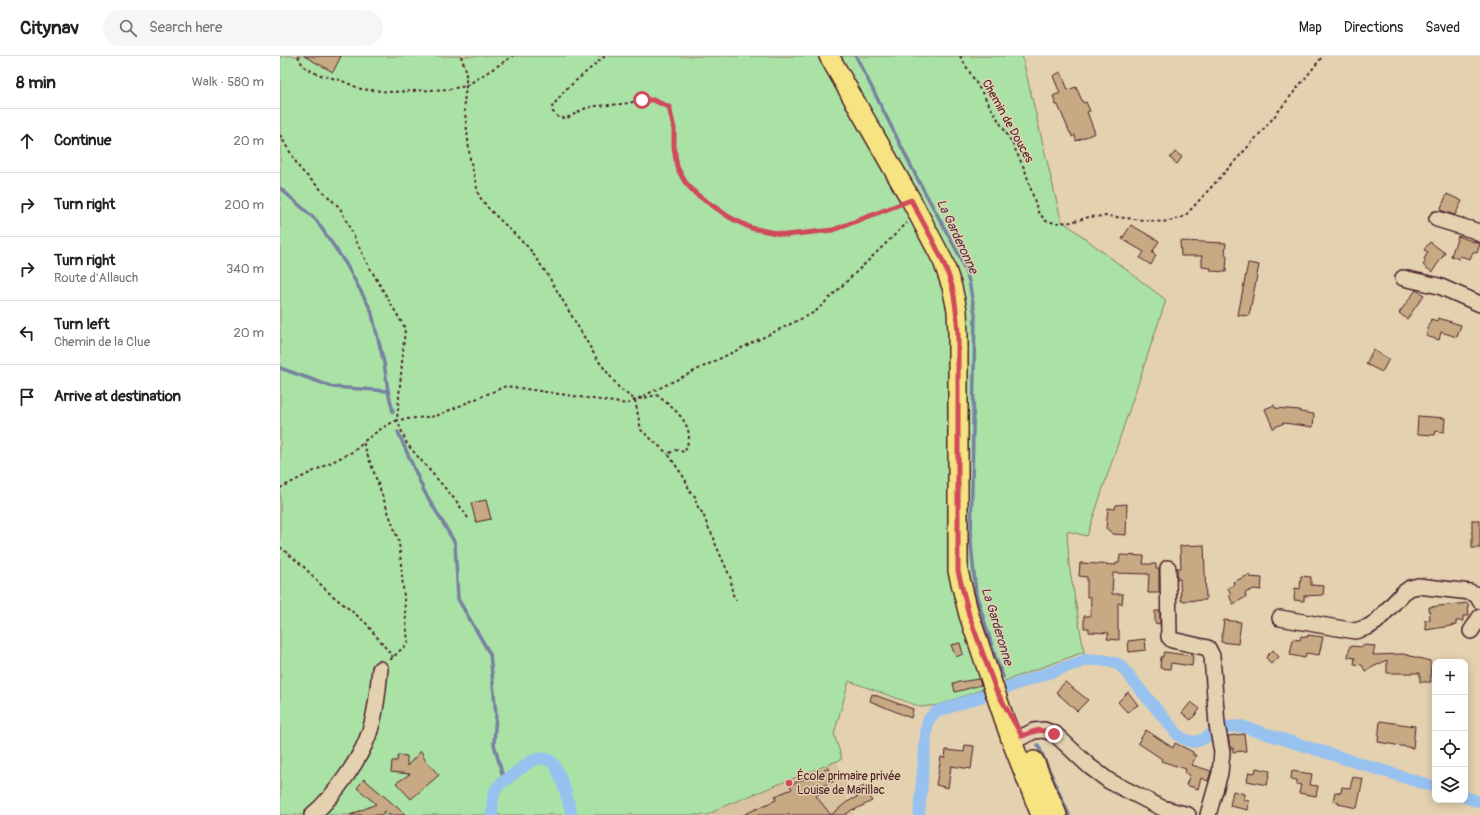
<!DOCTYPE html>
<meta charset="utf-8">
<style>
:root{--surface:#fff;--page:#f6f6f6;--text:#222;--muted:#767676;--line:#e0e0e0}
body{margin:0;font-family:Pangolin,sans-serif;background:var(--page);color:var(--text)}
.controls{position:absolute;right:12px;bottom:12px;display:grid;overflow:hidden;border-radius:8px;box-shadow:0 2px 10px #0003}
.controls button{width:36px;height:36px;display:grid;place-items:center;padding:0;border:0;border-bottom:1px solid var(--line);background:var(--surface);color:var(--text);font:20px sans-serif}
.stop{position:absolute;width:12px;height:12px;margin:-9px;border:3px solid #d1495b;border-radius:50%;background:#fff}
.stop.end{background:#d1495b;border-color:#fff;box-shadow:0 1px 4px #0008}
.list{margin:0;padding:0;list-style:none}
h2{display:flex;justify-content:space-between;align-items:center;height:52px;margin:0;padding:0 16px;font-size:17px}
h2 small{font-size:13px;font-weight:400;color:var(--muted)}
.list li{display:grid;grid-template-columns:26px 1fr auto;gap:12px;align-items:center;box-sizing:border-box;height:64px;padding:0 16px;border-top:1px solid var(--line)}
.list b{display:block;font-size:15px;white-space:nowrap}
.list p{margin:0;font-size:13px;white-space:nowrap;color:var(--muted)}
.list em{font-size:13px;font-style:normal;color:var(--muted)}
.icon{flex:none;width:22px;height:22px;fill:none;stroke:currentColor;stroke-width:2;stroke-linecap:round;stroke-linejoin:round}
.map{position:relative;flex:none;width:1200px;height:759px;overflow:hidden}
header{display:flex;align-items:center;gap:24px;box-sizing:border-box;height:56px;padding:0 20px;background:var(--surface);border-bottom:1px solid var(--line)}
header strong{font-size:19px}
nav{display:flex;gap:22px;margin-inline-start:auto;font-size:14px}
.search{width:280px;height:36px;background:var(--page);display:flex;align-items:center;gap:10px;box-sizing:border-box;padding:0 14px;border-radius:22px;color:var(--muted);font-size:15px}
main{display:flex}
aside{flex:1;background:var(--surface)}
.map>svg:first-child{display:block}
.built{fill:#d8c2a0}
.green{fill:#aae2a5;stroke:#7a8068}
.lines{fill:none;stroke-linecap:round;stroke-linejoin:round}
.stream{stroke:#7881a1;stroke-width:3.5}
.canal{stroke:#97c2f0;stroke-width:12}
.building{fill:#c7aa84;stroke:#4a1f2b}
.minor-casing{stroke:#4a1f2b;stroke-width:18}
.major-casing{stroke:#4a1f2b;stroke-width:22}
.path{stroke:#4a1f2b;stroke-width:2;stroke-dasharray:3 3;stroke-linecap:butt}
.minor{stroke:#e3d1af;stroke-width:15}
.major{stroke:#f6e381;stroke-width:19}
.route{stroke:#d1495b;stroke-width:5}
.poi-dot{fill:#d1495b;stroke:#e3d1af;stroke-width:1.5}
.labels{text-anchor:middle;stroke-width:3;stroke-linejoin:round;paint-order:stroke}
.street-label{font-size:12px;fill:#4a1f2b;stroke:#e3d1af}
.poi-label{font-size:12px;fill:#4a1f2b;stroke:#e3d1af;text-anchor:start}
.water-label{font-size:13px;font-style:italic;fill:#563749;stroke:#e3d1af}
</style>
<header>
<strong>Citynav</strong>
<div class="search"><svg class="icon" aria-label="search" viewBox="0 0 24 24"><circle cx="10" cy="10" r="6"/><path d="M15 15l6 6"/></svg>Search here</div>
<nav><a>Map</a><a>Directions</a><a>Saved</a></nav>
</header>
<main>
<aside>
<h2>8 min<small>Walk · 580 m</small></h2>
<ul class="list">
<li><svg class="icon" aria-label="ahead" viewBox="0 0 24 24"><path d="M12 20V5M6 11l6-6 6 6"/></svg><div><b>Continue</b></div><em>20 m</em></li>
<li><svg class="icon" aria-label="right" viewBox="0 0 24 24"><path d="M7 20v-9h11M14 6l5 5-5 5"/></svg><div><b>Turn right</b></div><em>200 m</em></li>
<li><svg class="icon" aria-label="right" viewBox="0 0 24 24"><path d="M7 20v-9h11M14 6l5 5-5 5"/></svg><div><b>Turn right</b><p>Route d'Allauch</p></div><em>340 m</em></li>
<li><svg class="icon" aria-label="left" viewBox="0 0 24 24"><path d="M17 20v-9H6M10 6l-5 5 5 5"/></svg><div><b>Turn left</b><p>Chemin de la Clue</p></div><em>20 m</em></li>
<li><svg class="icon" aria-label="arrive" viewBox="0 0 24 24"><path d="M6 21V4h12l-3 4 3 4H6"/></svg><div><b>Arrive at destination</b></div></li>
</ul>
</aside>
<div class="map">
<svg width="1200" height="759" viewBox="0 0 1200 759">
<rect width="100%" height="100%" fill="#e3d1af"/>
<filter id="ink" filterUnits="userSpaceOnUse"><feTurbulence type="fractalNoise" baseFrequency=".025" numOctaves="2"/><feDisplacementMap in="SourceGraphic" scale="8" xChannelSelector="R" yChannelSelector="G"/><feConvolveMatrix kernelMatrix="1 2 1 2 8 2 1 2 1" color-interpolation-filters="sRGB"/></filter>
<g filter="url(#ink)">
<!-- built -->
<path class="built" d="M550,688L569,735L566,743L574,759H387Z"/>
<!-- green -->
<path class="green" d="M0,0H742L781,164L886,244L807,480L787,475L789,509L804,596L659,649L641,651L569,625L554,678L562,703L444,750L428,759H0Z"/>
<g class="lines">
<!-- stream -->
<g class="stream">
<path d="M576,0L636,120L678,197L689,225L695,258L691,488L696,538L717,606L723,621"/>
<path d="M0,132L36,164L66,208L91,254L104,307L108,335"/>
<path d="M0,312L53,331L108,335L113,356"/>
<path d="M118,376L144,435L175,487L178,543L210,598L216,658L214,688L224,725"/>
<path d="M758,689L789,759"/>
</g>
<!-- canal -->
<g class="canal">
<path d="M1185,741L1200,746"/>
<path d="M212,759L213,741L215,735L219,729L251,705C258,702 266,701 272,706C281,715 288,746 292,759"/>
<path d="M639,759L647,669L649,663L656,656L806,604C818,603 829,604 840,609L898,679C919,695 925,678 944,672C949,670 955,671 961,670L1155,731"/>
</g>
</g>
<!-- building -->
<g class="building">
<path d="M24,0H61L53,16Z"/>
<path d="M781,16L788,34L796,31L803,47L806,46L810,55L807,56L815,77L796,85L795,79L792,81L791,77H790L778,49H776L773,40L780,37L773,20Z"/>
<path d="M895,96L902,101L897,108L890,102Z"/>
<path d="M1167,138L1182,145L1175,159L1160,154Z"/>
<path d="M851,169L879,185L872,197L876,199L871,209L860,202L864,196L842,183Z"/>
<path d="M1178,180L1200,188L1197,197L1193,196L1190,203L1180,200L1179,203L1171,200Z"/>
<path d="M900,185L946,187L945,199H947L946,216L931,215V212L922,211V200H901Z"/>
<path d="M1150,186L1165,197L1152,216L1143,209L1146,205L1144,203L1148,196L1144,194Z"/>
<path d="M968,207L979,209L969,260L958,259Z"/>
<path d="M1136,234L1144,239L1127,263L1119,257Z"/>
<path d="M1158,262L1181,269L1177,281L1161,276L1159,284L1146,280L1151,263L1157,265Z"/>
<path d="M1093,294L1109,303L1102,316L1086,308Z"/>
<path d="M994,349L995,352L1020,354V356L1034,358L1033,371L1004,367L993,372L985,353Z"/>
<path d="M1138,360L1165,362L1164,376L1156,375L1155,379L1137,378Z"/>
<path d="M206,444L211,463L196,466L191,447Z"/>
<path d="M847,448L846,479L833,478L826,472L828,452L835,453L836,449Z"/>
<rect x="1192" y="464" width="8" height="28"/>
<path d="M924,489L926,544L901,545L900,523H897V512H901L900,490Z"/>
<path d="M840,499L864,500L863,508H876V513H879V537H868L869,518L833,517L832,538H843L842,548L838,547V574H839V584L827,583L829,577L809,576V572H804V560H810L811,541H807V521L799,520L800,507L836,509V507H839Z"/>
<path d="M969,519L970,521L982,522L981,534L974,533L965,537L966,541L953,548L949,539L951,538L948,532L954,529L953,526Z"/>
<path d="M1021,520L1031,521V529L1044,530L1043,539L1024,540V545L1014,544L1015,532L1020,533Z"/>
<path d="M1188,547L1189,560H1183V565H1176V569L1146,574L1145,564H1150L1149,551Z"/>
<path d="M875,555H880V568L875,567Z"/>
<path d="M944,564L961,566L958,588L941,586Z"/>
<path d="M1028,579L1043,581L1039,599L1026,597L1025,602L1010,599L1013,583L1020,584L1021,580L1028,581Z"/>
<path d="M865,583L866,594L849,596L848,585Z"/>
<path d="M680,587L683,598L676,601L671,589Z"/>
<path d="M1083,589L1095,590L1093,599L1123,598L1150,605L1151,626H1140V617H1107V604L1085,615L1082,609L1074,608L1075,602L1068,601L1070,590L1083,591Z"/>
<path d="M993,594L999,601L991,608L986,601Z"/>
<path d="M884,596L913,600L912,610L891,607L890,613L880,612L881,601H883Z"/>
<path d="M699,623L701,629L675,636L673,627Z"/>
<path d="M785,626L808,644L797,655L776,636Z"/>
<path d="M848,636L858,649L847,656L838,646Z"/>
<path d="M592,638L633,653L631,662L590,645Z"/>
<path d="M911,646L920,653L911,664L902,657Z"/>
<path d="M1100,665L1135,670L1133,692L1098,686Z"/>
<path d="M866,674L893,692L895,687L913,696V699H916L912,709L931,715L928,725L921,722L918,733L906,729L910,719L905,717L906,713L881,705L882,703L858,687Z"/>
<path d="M964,678L966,695L953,696V692H950L948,680Z"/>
<path d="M685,689L694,690L691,713L671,710L668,732L656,729L661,701L665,702L666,694L684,696Z"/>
<path d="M141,695L145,704L159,719L131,743L116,727L130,718L111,716L112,705H117L118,699L127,700V710Z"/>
<path d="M548,712L554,725L538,732L540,737L536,740L551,759L567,746L577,741L574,735L584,730L587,736L589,735L591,739L589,740L592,745L574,754L573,753L565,759H463L496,744L495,740L512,733L510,729Z"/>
<path d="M976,712L990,715L987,729L967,725L969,716L975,717Z"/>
<path d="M1012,715L1032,718L1030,729L1038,730L1036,740L1019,737L1021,729L1017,728V724L1011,723Z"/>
<path d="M1073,721L1083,723L1077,752L1058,748L1059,746L1053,745L1055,736L1061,737L1062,731L1070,732Z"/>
<path d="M84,723L126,759H109L105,755L101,759H70L96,748L77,732Z"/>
<path d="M953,735L965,738L964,744L969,745L968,754L950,750Z"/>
</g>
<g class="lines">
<defs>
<g id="minor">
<path d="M1157,163L1196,175L1200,178"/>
<path d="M1123,222L1159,230L1200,248"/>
<path d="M888,512L889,581L892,584L928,592L932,600L937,669L942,696L940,717L928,759"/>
<path d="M1000,562L1075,575L1088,571L1096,566L1123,537L1130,532L1138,530L1190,536L1197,539L1200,545"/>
<path d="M1191,575L1200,561"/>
<path d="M732,686L754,675L764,674L775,678L809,710L829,725L882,752L908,759"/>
<path d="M32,759C54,741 84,699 91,671C97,652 98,632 100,613"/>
</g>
<g id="major">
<path d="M549,0L631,144L663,205L672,231L677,254L678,278V515L689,559L732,686L761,759"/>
<path d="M754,705L777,759"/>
</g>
</defs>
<!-- minor casing -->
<use href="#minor" class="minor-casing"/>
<!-- major casing -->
<use href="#major" class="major-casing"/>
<!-- path -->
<g class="path">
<path d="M18,0L23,10L37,18L60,24L81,33L112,36L170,33L186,30L233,0"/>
<path d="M181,0L186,14V30L184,47L190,103L199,140L209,153L249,192L269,221L317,303L340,333L354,343"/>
<path d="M325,0L285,34L272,51L273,56L279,62H287L306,52L316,50L343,48L362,44H373L389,51L394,72V91L397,111L405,126L416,138L449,161L471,172L506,179L553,174L617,150"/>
<path d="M680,0L732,87L745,114L758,156L766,165L776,167L791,166L809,161L827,160L882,166L894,164L905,160L985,72L1043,0"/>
<path d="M0,79L20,113L60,152L87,207L125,272L117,364L102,372L83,386L119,486L128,587L110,604"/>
<path d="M359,343L377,339C390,350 408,362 409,380C409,385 406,391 405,396L395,394L388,398L405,423L411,438L416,441V448L423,458L428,471L434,482L435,487L451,523L452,537L456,544"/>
<path d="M355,344L361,374L388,398"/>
<path d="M0,432L74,395L83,387"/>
<path d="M188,462L177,446L127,388L117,364L156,360L226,330L347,348L535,256L627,167"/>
<path d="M0,491L23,510L47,535L85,566L113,601"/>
</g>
<!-- minor -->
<use href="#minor" class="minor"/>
<!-- major -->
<use href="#major" class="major"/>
</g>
</g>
<g class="lines" filter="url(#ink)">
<!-- route -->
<path class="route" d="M362,44H373L389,51L394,72V91L397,111L405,126L416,138L449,161L471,172L506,179L553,174L631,144C646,172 663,200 672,230C676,246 677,262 678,278V515L689,559L716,634L742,680C756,674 760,672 774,678"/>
</g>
<!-- markers -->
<circle class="poi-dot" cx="509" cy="727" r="4"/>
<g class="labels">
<!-- street labels -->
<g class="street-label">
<text transform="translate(728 65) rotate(61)" y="4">Chemin de Douces</text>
</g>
<!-- poi labels -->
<g class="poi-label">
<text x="517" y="724">École primaire privée<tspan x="517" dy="14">Louise de Marillac</tspan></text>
</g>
<!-- water labels -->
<g class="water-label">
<text transform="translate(678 180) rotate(65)" y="5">La Garderonne</text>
<text transform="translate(718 570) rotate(73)" y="5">La Garderonne</text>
</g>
</g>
</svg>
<div class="controls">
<button>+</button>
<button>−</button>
<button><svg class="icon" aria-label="locate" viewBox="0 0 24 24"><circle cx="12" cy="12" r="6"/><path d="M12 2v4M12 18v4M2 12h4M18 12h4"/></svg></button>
<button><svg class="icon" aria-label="layers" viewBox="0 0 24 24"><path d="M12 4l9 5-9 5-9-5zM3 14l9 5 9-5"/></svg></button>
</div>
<div class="stop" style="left:362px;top:44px"></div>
<div class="stop end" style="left:774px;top:678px"></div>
</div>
</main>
